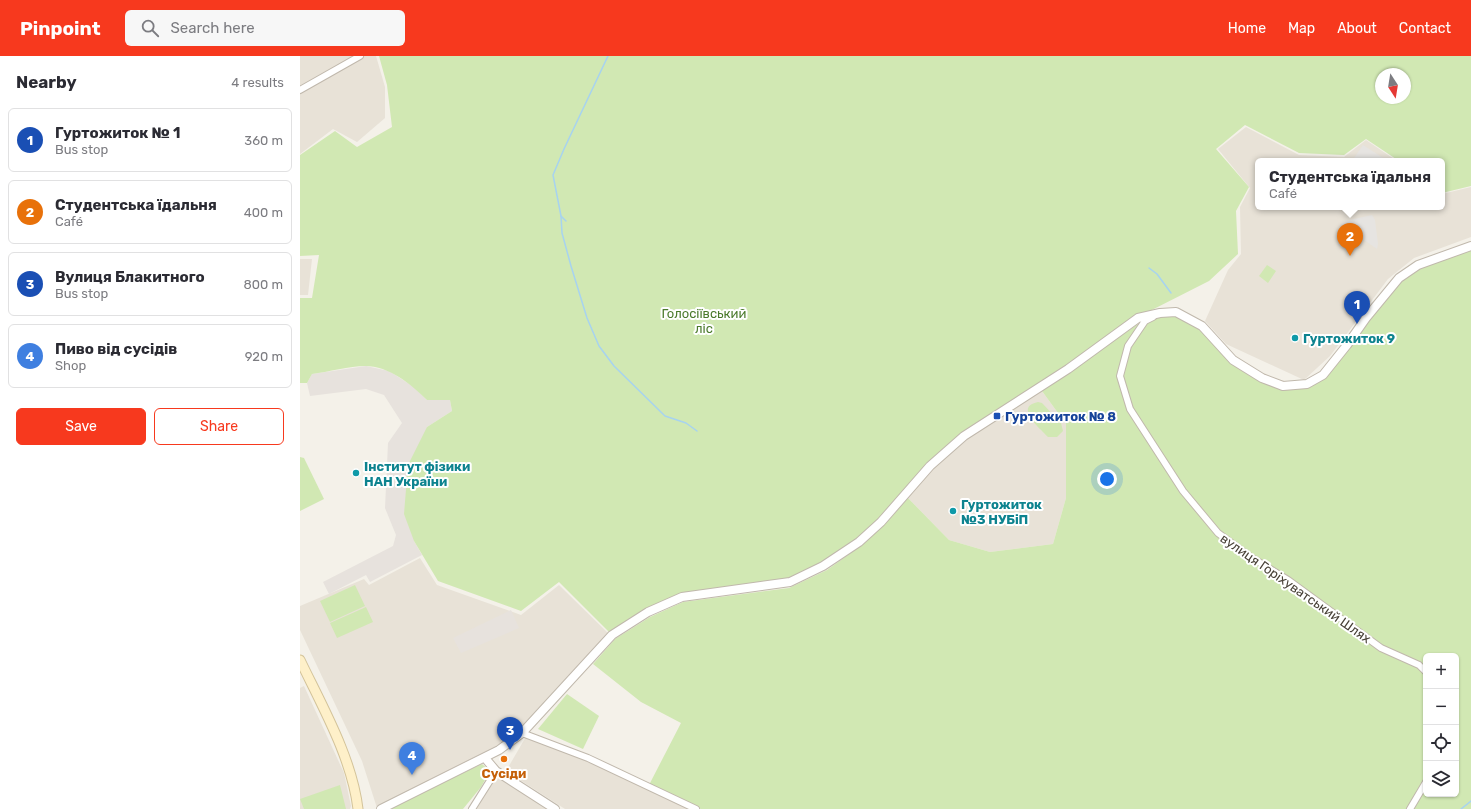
<!DOCTYPE html>
<meta charset="utf-8">
<style>
:root{--surface:#fff;--page:#f7f7f7;--text:#2b2b33;--muted:#7c7c81;--line:#e1e1e2;--accent:#f7391e}
body{margin:0;font-family:Rubik,sans-serif;background:var(--page);color:var(--text)}
.controls{position:absolute;right:12px;bottom:12px;display:grid;overflow:hidden;border-radius:6px;box-shadow:0 1px 3px #0004}
.controls button{width:36px;height:36px;display:grid;place-items:center;padding:0;border:0;border-bottom:1px solid var(--line);background:var(--surface);color:var(--text);font:20px sans-serif}
.compass{position:absolute;left:1075px;top:12px;width:36px;height:36px;border-radius:50%;background:var(--surface);box-shadow:0 1px 3px #0004;rotate:168deg}
.you{position:absolute;left:807px;top:423px;width:14px;height:14px;margin:-10px;border:3px solid #fff;border-radius:50%;background:#1a73e8;box-shadow:0 0 0 6px #1a73e833}
.badge{display:grid;place-items:center;width:26px;height:26px;border-radius:50%;background:var(--accent);color:#fff;font-size:13px;font-weight:700}
.pin{position:absolute;translate:-50% -33px;filter:drop-shadow(0 1px 2px #0008)}
.pin::after{content:'';position:absolute;top:21px;width:14px;height:12px;background:inherit;clip-path:polygon(0 0,100% 0,50% 100%)}
.popup{position:absolute;left:955px;top:102px;width:190px;height:52px;box-sizing:border-box;display:grid;place-content:center;border-radius:6px;background:var(--surface);filter:drop-shadow(0 1px 3px #0005);font-size:13px;white-space:nowrap;color:var(--muted)}
.popup b{font-size:15px;color:var(--text)}
.popup::after{content:'';position:absolute;left:50%;top:100%;margin-left:-8px;border:8px solid transparent;border-top-color:var(--surface)}
.list{margin:0;padding:0;list-style:none}
h2{display:flex;justify-content:space-between;align-items:center;height:52px;margin:0;padding:0 16px;font-size:17px}
h2 small{font-size:13px;font-weight:400;color:var(--muted)}
.list li{display:grid;grid-template-columns:26px 1fr auto;gap:12px;align-items:center;box-sizing:border-box;height:64px;margin:0 8px 8px;padding:0 8px;border:1px solid var(--line);border-radius:6px}
.list b{display:block;font-size:15px;white-space:nowrap}
.list p{margin:0;font-size:13px;white-space:nowrap;color:var(--muted)}
.list em{font-size:13px;font-style:normal;color:var(--muted)}
.actions{display:flex;gap:8px;padding:12px 16px}
.actions a{flex:1;padding:9px 0;border:1px solid var(--accent);border-radius:6px;text-align:center;font-size:14px;color:var(--accent)}
.actions .main{background:var(--accent);color:#fff}
.icon{flex:none;width:22px;height:22px;fill:none;stroke:currentColor;stroke-width:2;stroke-linecap:round;stroke-linejoin:round}
.map{position:relative;flex:none;width:1171px;height:753px;overflow:hidden}
header{display:flex;align-items:center;gap:24px;box-sizing:border-box;height:56px;padding:0 20px;background:var(--accent);color:#fff}
header strong{font-size:19px}
nav{display:flex;gap:22px;margin-inline-start:auto;font-size:14px}
.search{width:280px;height:36px;background:var(--page);display:flex;align-items:center;gap:10px;box-sizing:border-box;padding:0 14px;border-radius:6px;color:var(--muted);font-size:15px}
main{display:flex}
aside{flex:1;background:var(--surface)}
.map>svg:first-child{display:block}
.residential{fill:#e8e2d7}
.industrial{fill:#e7e2dd}
.green{fill:#d1e8b3;fill-rule:evenodd}
.parking{fill:#e6e4e1}
.lines{fill:none;stroke-linecap:round;stroke-linejoin:round}
.stream{stroke:#a7d3f0;stroke-width:1.5}
.minor-casing{stroke:#c0b8ac;stroke-width:8}
.tertiary-casing{stroke:#c0b8ac;stroke-width:10}
.secondary-casing{stroke:#d3c399;stroke-width:11}
.minor{stroke:#fff;stroke-width:6}
.tertiary{stroke:#fff;stroke-width:8}
.secondary{stroke:#fef0c9;stroke-width:9}
.culture-dot{fill:#0f9aa8;stroke:#fff;stroke-width:1.5}
.transit-dot{fill:#1a4fb4;stroke:#fff;stroke-width:1.5}
.food-dot{fill:#e8710a;stroke:#fff;stroke-width:1.5}
.labels{text-anchor:middle;stroke-width:4;stroke-linejoin:round;paint-order:stroke}
.park-label{font-size:13px;fill:#4a7a2b;stroke:#fff}
.culture-label{font-size:13px;font-weight:bold;fill:#0d838f;stroke:#fff;text-anchor:start}
.transit-label{font-size:13px;font-weight:bold;fill:#164399;stroke:#fff;text-anchor:start}
.street-label{font-size:13px;fill:#484137;stroke:#fff}
.food-label{font-size:13px;font-weight:bold;fill:#c56008;stroke:#fff}
</style>
<header>
<strong>Pinpoint</strong>
<div class="search"><svg class="icon" aria-label="search" viewBox="0 0 24 24"><circle cx="10" cy="10" r="6"/><path d="M15 15l6 6"/></svg>Search here</div>
<nav><a>Home</a><a>Map</a><a>About</a><a>Contact</a></nav>
</header>
<main>
<aside>
<h2>Nearby<small>4 results</small></h2>
<ul class="list">
<li><span class="badge" style="background:#1a4fb4">1</span><div><b>Гуртожиток № 1</b><p>Bus stop</p></div><em>360 m</em></li>
<li><span class="badge" style="background:#e8710a">2</span><div><b>Студентська їдальня</b><p>Café</p></div><em>400 m</em></li>
<li><span class="badge" style="background:#1a4fb4">3</span><div><b>Вулиця Блакитного</b><p>Bus stop</p></div><em>800 m</em></li>
<li><span class="badge" style="background:#3f7fe0">4</span><div><b>Пиво від сусідів</b><p>Shop</p></div><em>920 m</em></li>
</ul>
<div class="actions"><a class="main">Save</a><a>Share</a></div>
</aside>
<div class="map">
<svg width="1171" height="753" viewBox="0 0 1171 753">
<rect width="100%" height="100%" fill="#f4f1e9"/>
<!-- residential -->
<g class="residential">
<path d="M0,0H76L85,31V62L57,86L33,73L0,98Z"/>
<path d="M946,71L999,99L1044,101L1066,84L1097,105H958V151H1142V138L1171,131V181L1114,202L1088,223L1030,300L1004,324L926,288L905,265L928,214L941,198L940,151L950,132L918,93Z"/>
<path d="M0,203H12L8,239H0Z"/>
<path d="M742,335L766,368V442L753,488L690,496L649,484L606,440L664,381Z"/>
<path d="M120,502L137,529L221,559L259,529L310,579L211,682L77,752L62,705L0,574V550L64,523L69,529Z"/>
<path d="M4,630L44,717L51,750L50,753H0V632Z"/>
<path d="M230,678L394,753H265L206,715L227,679Z"/>
<path d="M197,721H199L251,753H176Z"/>
</g>
<!-- industrial -->
<g class="industrial">
<path d="M66,310L89,315L114,331L127,344H150L152,355L127,371L114,485L122,499L70,526L66,519L29,538L23,526L93,490L96,479L85,452L88,387L102,367L84,339L66,333L10,340L7,327L12,318Z"/>
<path d="M211,554L219,572L161,597L153,582Z"/>
</g>
<!-- green -->
<g class="green">
<path d="M79,0H1171V130L1142,137V105H1099L1066,83L1044,99L999,97L945,69L916,93L949,131L936,155L938,198L909,225L838,261L738,330L662,378L558,484L522,508L489,524L382,540L311,578L259,526L221,555L138,525L114,485L104,458L108,409L127,371L152,355L150,344H127C111,328 89,310 65,310C50,310 28,316 12,318L7,327H0V242H12L19,199L0,200V99L35,75L57,91L92,71L87,29ZM1081,18H1105V42H1081Z"/>
<path d="M1171,192V753H401L349,729L381,667L341,646L293,608L315,583L350,561L383,546L489,532L527,514L562,489L585,468L608,442L649,484L690,496L753,488L766,442V368L742,335L848,261L875,258L900,272L931,306L982,332L1026,320L1100,224L1119,211ZM1126,600H1156V738H1126Z"/>
<path d="M967,209L976,215L968,227L959,220Z"/>
<path d="M738,346L742,347L761,367L763,375L757,381H748C741,373 713,351 738,346Z"/>
<path d="M0,401L4,402L24,443L0,455Z"/>
<path d="M55,529L65,550L30,566L20,545Z"/>
<path d="M66,551L73,566L37,582L30,567Z"/>
<path d="M267,638L299,660L283,693L238,673Z"/>
<path d="M182,708L190,715L181,731L163,753H86Z"/>
<path d="M40,729L46,753H4L0,743Z"/>
</g>
<!-- parking -->
<g class="parking">
<path d="M1063,89L1088,105H1052Z"/>
<path d="M1072,159L1075,164L1078,188L1077,193L1041,168L1045,165Z"/>
</g>
<g class="lines">
<!-- stream -->
<g class="stream">
<path d="M308,0L264,93L253,119L261,160L262,177L271,210L287,262L299,290L314,310L365,360L386,367L397,375"/>
<path d="M261,160L266,165"/>
<path d="M849,212L857,218L871,237"/>
<path d="M1161,753L1171,745"/>
</g>
<defs>
<g id="minor">
<path d="M0,34L60,0"/>
<path d="M853,261L845,265L828,290L820,320L830,353L883,435L918,477L949,500L988,524L1081,592L1119,609L1126,616"/>
<path d="M222,677L288,702L396,753"/>
<path d="M172,753L196,715"/>
<path d="M1110,753L1126,726"/>
</g>
<g id="tertiary">
<path d="M185,702L196,715L255,753"/>
<path d="M81,753L199,694L222,677L312,579L348,556L382,541L490,526L523,510L559,486L581,466L630,410L664,380L768,313L838,262L860,257L876,256L902,270L933,304L962,322L983,330L1007,328L1023,319L1047,289L1066,262L1099,222L1118,209L1171,190"/>
</g>
<path id="secondary" d="M0,604C22,650 52,702 58,753"/>
</defs>
<!-- minor casing -->
<use href="#minor" class="minor-casing"/>
<!-- tertiary casing -->
<use href="#tertiary" class="tertiary-casing"/>
<!-- secondary casing -->
<use href="#secondary" class="secondary-casing"/>
<!-- minor -->
<use href="#minor" class="minor"/>
<!-- tertiary -->
<use href="#tertiary" class="tertiary"/>
<!-- secondary -->
<use href="#secondary" class="secondary"/>
</g>
<!-- markers -->
<g class="culture-dot">
<circle cx="995" cy="282" r="4"/>
<circle cx="56" cy="417" r="4"/>
<circle cx="653" cy="455" r="4"/>
</g>
<rect class="transit-dot" x="693" y="356" width="8" height="8" rx="2"/>
<circle class="food-dot" cx="204" cy="703" r="4"/>
<g class="labels">
<!-- park labels -->
<g class="park-label">
<text x="404" y="262">Голосіївський<tspan x="404" dy="15">ліс</tspan></text>
</g>
<!-- culture labels -->
<g class="culture-label">
<text x="1003" y="287">Гуртожиток 9</text>
<text x="64" y="415">Інститут фізики<tspan x="64" dy="15">НАН України</tspan></text>
<text x="661" y="453">Гуртожиток<tspan x="661" dy="15">№3 НУБіП</tspan></text>
</g>
<!-- transit labels -->
<g class="transit-label">
<text x="705" y="365">Гуртожиток № 8</text>
</g>
<!-- street labels -->
<g class="street-label">
<text transform="translate(996 532) rotate(35)" y="5">вулиця Горіхуватський Шлях</text>
</g>
<!-- food labels -->
<g class="food-label">
<text x="204" y="722">Сусіди</text>
</g>
</g>
</svg>
<div class="controls">
<button>+</button>
<button>−</button>
<button><svg class="icon" aria-label="locate" viewBox="0 0 24 24"><circle cx="12" cy="12" r="6"/><path d="M12 2v4M12 18v4M2 12h4M18 12h4"/></svg></button>
<button><svg class="icon" aria-label="layers" viewBox="0 0 24 24"><path d="M12 4l9 5-9 5-9-5zM3 14l9 5 9-5"/></svg></button>
</div>
<svg class="compass" viewBox="-18 -18 36 36"><path d="M0-13l5 13h-10z" fill="#e53935"/><path d="M0 13l5-13h-10z" fill="#7c7c81"/></svg>
<div class="you"></div>
<div class="pin badge" style="left:1057px;top:268px;background:#1a4fb4">1</div>
<div class="pin badge" style="left:1050px;top:200px;background:#e8710a">2</div>
<div class="popup"><b>Студентська їдальня</b>Café</div>
<div class="pin badge" style="left:210px;top:694px;background:#1a4fb4">3</div>
<div class="pin badge" style="left:112px;top:719px;background:#3f7fe0">4</div>
</div>
</main>
